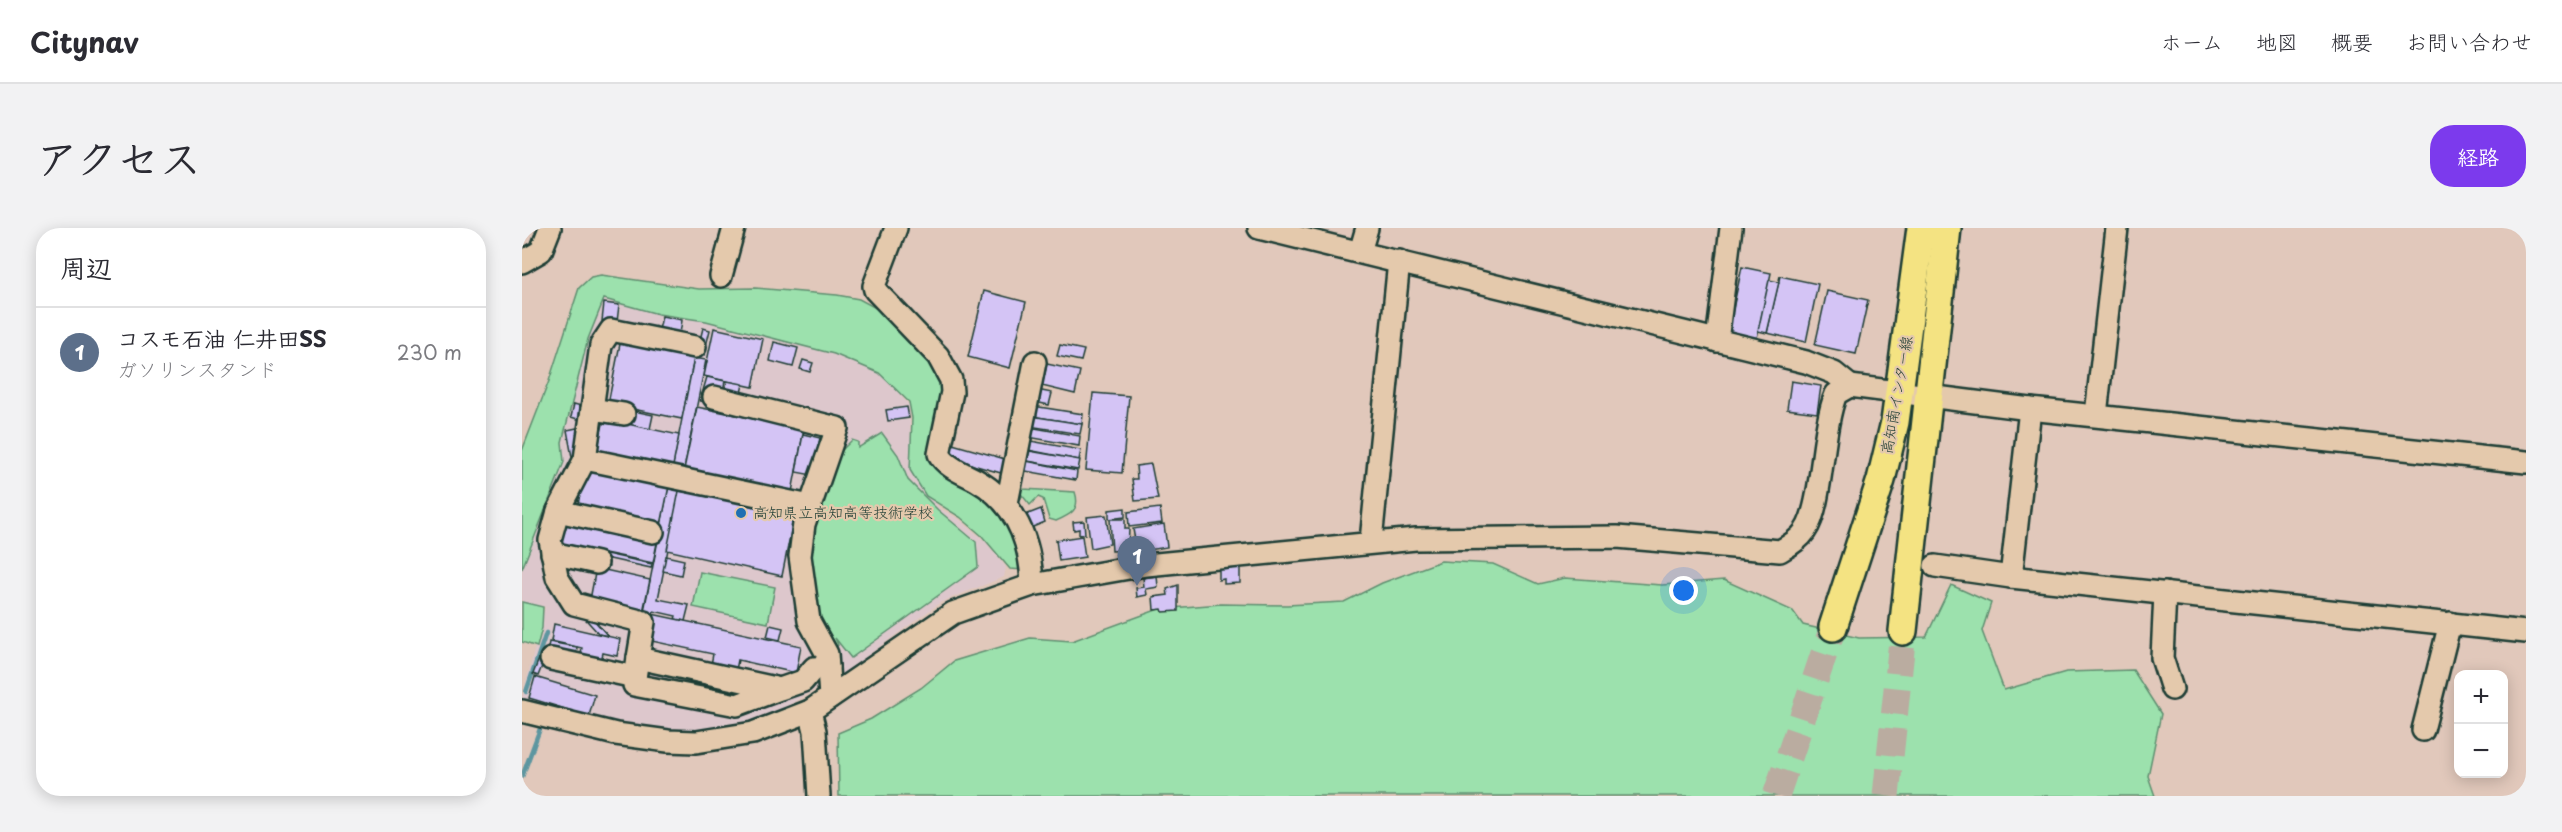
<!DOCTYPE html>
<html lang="ja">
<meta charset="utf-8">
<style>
:root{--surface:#fff;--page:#f2f2f3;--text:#2b2b33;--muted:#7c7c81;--line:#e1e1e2;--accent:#7c3aed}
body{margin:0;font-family:"Playpen Sans","Klee One",sans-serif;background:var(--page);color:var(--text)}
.controls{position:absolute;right:18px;bottom:18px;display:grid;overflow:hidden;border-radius:12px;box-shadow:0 3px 15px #0003}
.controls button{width:54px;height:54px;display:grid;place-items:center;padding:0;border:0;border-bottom:2px solid var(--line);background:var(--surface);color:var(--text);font:30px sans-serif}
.you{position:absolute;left:1162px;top:363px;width:21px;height:21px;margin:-15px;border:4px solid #fff;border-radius:50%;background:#1a73e8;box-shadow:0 0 0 9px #1a73e833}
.badge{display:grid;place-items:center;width:39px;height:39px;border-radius:50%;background:var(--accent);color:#fff;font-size:20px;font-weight:700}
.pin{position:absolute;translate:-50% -50px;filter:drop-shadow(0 2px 3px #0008)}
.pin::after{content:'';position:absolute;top:32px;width:21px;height:18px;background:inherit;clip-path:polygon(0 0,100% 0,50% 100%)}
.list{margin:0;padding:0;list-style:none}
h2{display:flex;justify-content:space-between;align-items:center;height:78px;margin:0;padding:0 24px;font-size:26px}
h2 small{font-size:20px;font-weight:400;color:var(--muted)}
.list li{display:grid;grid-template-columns:39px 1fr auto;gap:18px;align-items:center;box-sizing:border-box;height:90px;padding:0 24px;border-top:2px solid var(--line)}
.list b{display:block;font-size:22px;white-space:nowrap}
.list p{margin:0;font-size:20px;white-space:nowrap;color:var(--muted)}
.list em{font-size:20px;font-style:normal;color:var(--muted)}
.map{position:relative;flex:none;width:2004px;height:568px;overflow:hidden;border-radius:24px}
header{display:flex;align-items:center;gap:36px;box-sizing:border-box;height:84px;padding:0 30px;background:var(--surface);border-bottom:2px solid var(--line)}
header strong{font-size:28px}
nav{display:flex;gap:33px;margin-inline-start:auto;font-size:21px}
.intro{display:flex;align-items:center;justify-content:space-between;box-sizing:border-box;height:144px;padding:0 36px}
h1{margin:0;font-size:42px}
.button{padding:15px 27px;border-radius:24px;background:var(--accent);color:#fff;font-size:21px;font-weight:700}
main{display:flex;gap:36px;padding:0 36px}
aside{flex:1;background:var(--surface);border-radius:24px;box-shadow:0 3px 15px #0003}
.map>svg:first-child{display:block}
.built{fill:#ddc7cc}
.green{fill:#9ce1ad;stroke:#5e8f70;stroke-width:1.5}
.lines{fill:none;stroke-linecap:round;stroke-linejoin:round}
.stream{stroke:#5d96a0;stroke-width:4.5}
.building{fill:#d4c4f5;stroke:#1f3d34;stroke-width:1.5}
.major-tunnel{stroke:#baaca0;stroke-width:27;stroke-dasharray:27 14;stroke-linecap:butt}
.minor-casing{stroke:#1f3d34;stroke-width:26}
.major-casing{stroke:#1f3d34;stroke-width:32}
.minor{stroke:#e4c9ac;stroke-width:21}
.major{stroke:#f4e382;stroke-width:27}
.poi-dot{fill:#1f6fb2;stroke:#e4c9ac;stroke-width:2}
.labels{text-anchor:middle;stroke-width:4.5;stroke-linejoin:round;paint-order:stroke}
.street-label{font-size:15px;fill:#1f3d34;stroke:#e4c9ac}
.poi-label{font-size:15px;fill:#1f3d34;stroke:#e4c9ac;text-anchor:start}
</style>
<header>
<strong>Citynav</strong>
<nav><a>ホーム</a><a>地図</a><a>概要</a><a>お問い合わせ</a></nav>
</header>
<div class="intro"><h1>アクセス</h1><a class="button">経路</a></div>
<main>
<aside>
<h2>周辺<small></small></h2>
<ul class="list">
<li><span class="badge" style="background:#5c6f8a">1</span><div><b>コスモ石油 仁井田SS</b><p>ガソリンスタンド</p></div><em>230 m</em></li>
</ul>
</aside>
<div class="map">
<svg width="2004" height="568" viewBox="0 0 2004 568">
<rect width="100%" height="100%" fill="#e1c8bb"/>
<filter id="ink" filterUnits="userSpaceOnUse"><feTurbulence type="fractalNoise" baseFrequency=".0167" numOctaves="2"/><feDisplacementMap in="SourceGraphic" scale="12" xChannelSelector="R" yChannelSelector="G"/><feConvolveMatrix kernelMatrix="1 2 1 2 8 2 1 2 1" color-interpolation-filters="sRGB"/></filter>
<g filter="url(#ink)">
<!-- built -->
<path class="built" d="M82,72L187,91L336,132L358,143L387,177L390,229L398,251L417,280L437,291L463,313L484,339L482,349L419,374L319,447L312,446L294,461L252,486L223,496L168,505L115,502L39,484L0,471L23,379L0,375V318L57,134Z"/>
<!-- green -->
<g class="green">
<path d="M79,47L177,61L233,60L315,67L337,71L367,87L405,123L422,152L410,224L488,290L502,342L488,341L460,308L438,289L404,268L388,242L390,190L387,174L357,145L312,126L184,93L136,86L82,71L66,111L40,214L42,234L0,341V223L27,153L57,60L69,49Z"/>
<path d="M360,205L376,227L386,252L416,282L454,314L456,339L329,430L313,410L316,417L310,423L287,376L288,303L299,264L319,223L330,212L336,214V220Z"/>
<path d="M495,256L501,261L553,264C559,282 548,287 534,293L527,291L521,271L516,269L508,277L500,267L497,276L491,274Z"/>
<path d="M919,333L971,336L1016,356L1043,350L1140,357L1202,352L1271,383L1281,397L1337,410L1404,409L1429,357L1469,375L1460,403L1482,462L1544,444L1611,442L1639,486L1626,548L1633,568H317L316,505L349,491L399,460L432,433L508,410L550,413L637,381L699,376L765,377L822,374L860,355Z"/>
<path d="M178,344L253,359L246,395L171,379Z"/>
<path d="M0,374L21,379L20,400L15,419L0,414Z"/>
</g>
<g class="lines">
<!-- stream -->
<g class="stream">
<path d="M4,464L24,405"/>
<path d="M0,549L19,498"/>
</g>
</g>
<!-- building -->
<g class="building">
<path d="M1220,39L1249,45L1235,110L1206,104Z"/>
<path d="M1258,48L1296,56L1284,114L1245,105Z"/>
<path d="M1247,52L1257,54L1245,105L1236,103Z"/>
<path d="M462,63L504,74L488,140L446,129Z"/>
<path d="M1305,63L1346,72L1334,126L1293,117Z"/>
<path d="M82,75L97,77L95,94L80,93Z"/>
<path d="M140,88L160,92L158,106L137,102Z"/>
<path d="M181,100L188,102L184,118L177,116Z"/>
<path d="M192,100L241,111L231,159L182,148Z"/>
<path d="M99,111L173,126L160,191L86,176Z"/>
<path d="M252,114L276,120L271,139L248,133Z"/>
<path d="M538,117L562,122L559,133L535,128Z"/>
<path d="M172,130L184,132L136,371L167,377L163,393L153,391L154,388L132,383L129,390L121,388Z"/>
<path d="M281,132L291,135L288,144L278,141Z"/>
<path d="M525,136L558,143L553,166L520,158Z"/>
<path d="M185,149L203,153L201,163L189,175L178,173Z"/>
<path d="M205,153L221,156L218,170L202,167Z"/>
<path d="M1269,153L1299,158L1295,185L1265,181Z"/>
<path d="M515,162L530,165L527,177L513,174Z"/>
<path d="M571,165L607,168L600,245L564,242Z"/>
<path d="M52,176L63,179L59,192L49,189Z"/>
<path d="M511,178L561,186L560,196L509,188Z"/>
<path d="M175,179L282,201L270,264L162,241Z"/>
<path d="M385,179L387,190L366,193L364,182Z"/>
<path d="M112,183L131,187L128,201L109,197Z"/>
<path d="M509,188L560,196L558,206L507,198Z"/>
<path d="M82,191L157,207L150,243L75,224Z"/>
<path d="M507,199L558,208L557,218L506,209Z"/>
<path d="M55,200L59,228L50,229L45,202Z"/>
<path d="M281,206L298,210L290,247L274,244Z"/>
<path d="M503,212L559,222L557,232L501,221Z"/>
<path d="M427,215L483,231L479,245L423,229Z"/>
<path d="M502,222L558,232L556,242L500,232Z"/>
<path d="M499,232L555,243L554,252L498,242Z"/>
<path d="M629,236L636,271L613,273L610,251H615L614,238Z"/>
<path d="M62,242L147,258L139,297L56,277Z"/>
<path d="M157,263L175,266V263L273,283L260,348L145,322Z"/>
<path d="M603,280V289L587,291V282Z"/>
<path d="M638,280L640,295L607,299L606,284Z"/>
<path d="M519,281L523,294L506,301L501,288Z"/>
<path d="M584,287L588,316L569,320L565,289Z"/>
<path d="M588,291H603V301H607L606,322L590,323Z"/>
<path d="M562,293L563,306L557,307V301L552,302L551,294Z"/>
<path d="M39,295L135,315L131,335L35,315Z"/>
<path d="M642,296L645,319L615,324L611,301Z"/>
<path d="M560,308L563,329L537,333L534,312Z"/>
<path d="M57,320L130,336L129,340L56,324Z"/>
<path d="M144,328L162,332L159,347L141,343Z"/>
<path d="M718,336V355L702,356V351L697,352V337Z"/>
<path d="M74,340L128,352L121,384L68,372Z"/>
<path d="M635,348L636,359L624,361L625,367L615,369L614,360L622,359L621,350Z"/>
<path d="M656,357V383L641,384L640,381L632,382L631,369L646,367L645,361Z"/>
<path d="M62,365L69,367L64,383L86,408L77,406L58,385Z"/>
<path d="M130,386L279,418L274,445L216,432L214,442L189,437L191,426L125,412Z"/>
<path d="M32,396L98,411L95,428L81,425L79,433L58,429L60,420L29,413Z"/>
<path d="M248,397L261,400L258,412L245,409Z"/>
<path d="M27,414L55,419L54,426L26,420Z"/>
<path d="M19,426L24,428L16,448L11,446Z"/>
<path d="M13,449L73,467L67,488L7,470Z"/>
</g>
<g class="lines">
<!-- major-tunnel -->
<g class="major-tunnel">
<path d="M1254,568L1311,399"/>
<path d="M1364,568L1381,403"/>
</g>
<defs>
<g id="minor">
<path d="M374,0L352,58L353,62L416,128L429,152L430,164L417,226C424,239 441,245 454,252C493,274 509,313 510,357"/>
<path d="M737,0L1284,134L1312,145L1328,158"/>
<path d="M838,24L845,0"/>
<path d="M0,34L19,23L28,0"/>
<path d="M199,48L212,0"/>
<path d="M1195,113L1209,0"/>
<path d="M192,169L315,200L282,296L278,328L287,393L305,426L308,469"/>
<path d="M70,181L102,186"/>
<path d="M1574,187L1595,0"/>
<path d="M63,231L288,278"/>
<path d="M485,275L513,134"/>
<path d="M36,283L131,304"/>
<path d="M849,313L877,33"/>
<path d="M30,325L75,335"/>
<path d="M1413,338L1489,349L2004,404"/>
<path d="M1489,349L1508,181"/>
<path d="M1643,365L1640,430L1650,461"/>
<path d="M116,430L122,394L52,376L35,349L28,312L36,283L63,231L79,117L89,102L173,119"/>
<path d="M29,431L113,449"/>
<path d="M258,461L215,477L112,457L116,430L258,461L281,453L292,440L306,439"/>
<path d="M0,483L94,506L146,513L174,514L231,505L288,483L431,385L510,357L624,337L894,311L1095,309L1258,323C1267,318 1277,312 1283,303C1301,278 1299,202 1314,166L1328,158L1508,181L2004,234"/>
<path d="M288,483L293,503L297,568"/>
<path d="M1901,502L1928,395"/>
</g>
<g id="major">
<path d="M1311,399L1359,252L1373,194L1399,0"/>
<path d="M1381,403L1425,0"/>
</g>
</defs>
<!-- minor casing -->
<use href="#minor" class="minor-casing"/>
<!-- major casing -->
<use href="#major" class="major-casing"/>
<!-- minor -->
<use href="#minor" class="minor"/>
<!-- major -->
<use href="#major" class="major"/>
</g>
</g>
<!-- markers -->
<circle class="poi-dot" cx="219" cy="285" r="6"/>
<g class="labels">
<!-- street labels -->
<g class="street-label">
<text transform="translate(1375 167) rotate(-80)" y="5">高知南インター線</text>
</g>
<!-- poi labels -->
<g class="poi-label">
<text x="231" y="290">高知県立高知高等技術学校</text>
</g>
</g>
</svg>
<div class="controls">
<button>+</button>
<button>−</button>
</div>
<div class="you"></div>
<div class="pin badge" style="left:615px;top:358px;background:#5c6f8a">1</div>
</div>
</main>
